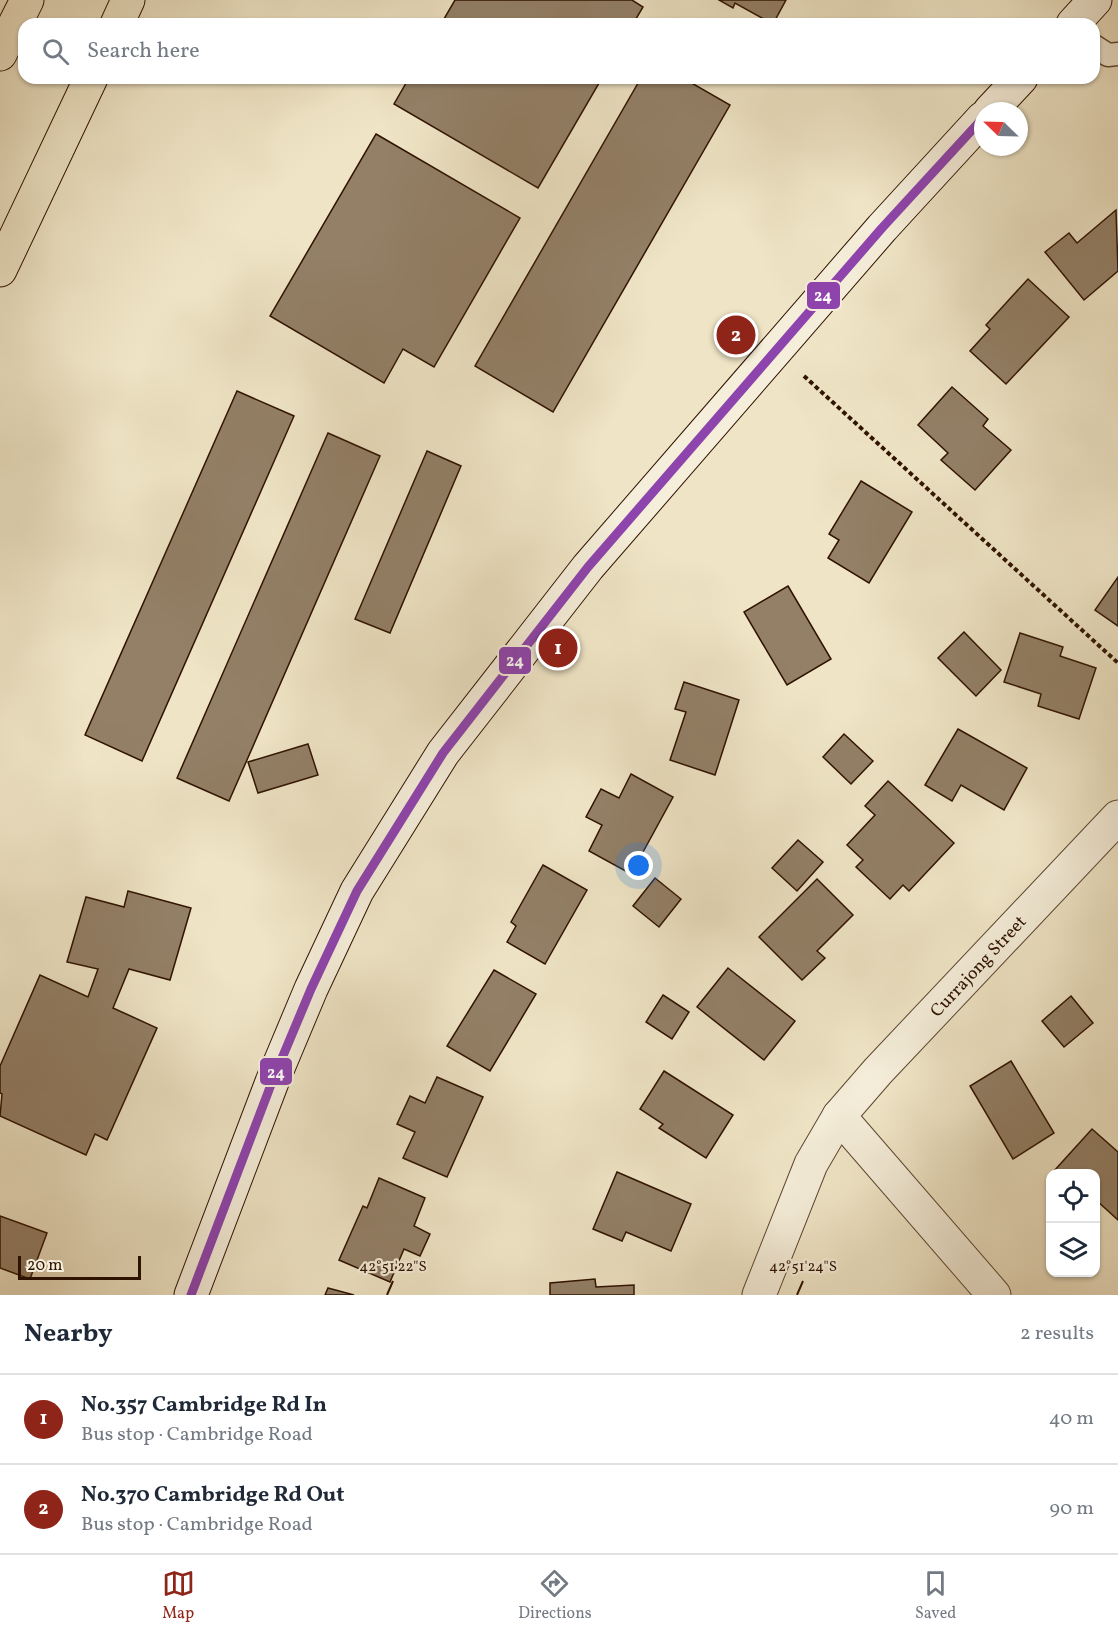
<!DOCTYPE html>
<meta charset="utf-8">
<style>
:root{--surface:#fff;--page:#f6f6f7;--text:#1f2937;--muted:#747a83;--line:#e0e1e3;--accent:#8f2418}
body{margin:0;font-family:Vollkorn,serif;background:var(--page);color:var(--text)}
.controls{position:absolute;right:18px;bottom:18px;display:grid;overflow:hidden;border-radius:12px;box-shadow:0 2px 4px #0004}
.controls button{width:54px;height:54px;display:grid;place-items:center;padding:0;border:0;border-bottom:2px solid var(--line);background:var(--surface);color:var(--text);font:30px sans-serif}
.compass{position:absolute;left:974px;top:102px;width:54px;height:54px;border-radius:50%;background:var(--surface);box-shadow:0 2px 4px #0004;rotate:293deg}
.scale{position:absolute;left:18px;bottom:15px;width:123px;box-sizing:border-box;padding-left:6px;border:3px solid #2f1200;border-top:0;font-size:16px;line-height:21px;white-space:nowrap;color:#2f1200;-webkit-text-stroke:4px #f5eeda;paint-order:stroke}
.you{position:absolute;left:639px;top:866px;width:21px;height:21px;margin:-15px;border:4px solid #fff;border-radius:50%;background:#1a73e8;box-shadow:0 0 0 9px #1a73e833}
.badge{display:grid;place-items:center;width:39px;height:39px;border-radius:50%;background:var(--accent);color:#fff;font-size:20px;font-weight:700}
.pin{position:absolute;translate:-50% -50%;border:3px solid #fff;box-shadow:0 2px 6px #0006}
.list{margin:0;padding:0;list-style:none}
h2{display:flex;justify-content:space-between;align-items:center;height:78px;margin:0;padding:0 24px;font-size:26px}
h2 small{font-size:20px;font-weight:400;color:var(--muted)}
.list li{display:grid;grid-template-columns:39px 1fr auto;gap:18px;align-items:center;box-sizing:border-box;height:90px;padding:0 24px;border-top:2px solid var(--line)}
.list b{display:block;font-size:22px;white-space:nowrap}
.list p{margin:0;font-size:20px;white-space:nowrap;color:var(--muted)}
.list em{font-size:20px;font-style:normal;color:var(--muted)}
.icon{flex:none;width:33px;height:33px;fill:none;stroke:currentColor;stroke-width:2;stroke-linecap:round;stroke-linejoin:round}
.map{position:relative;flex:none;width:1118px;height:1295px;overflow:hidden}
.search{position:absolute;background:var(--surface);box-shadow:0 2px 4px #0004;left:18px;right:18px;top:18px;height:66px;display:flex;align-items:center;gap:15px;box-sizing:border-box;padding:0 21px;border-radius:18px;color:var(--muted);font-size:22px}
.sheet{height:258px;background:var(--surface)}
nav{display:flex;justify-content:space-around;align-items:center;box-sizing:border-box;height:84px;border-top:2px solid var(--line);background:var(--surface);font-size:16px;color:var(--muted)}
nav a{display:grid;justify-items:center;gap:3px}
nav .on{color:var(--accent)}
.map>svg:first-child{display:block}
.building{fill:#938067;stroke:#2f1200;stroke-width:1.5}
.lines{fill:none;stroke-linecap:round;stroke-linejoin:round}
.service-casing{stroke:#5f4732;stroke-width:25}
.minor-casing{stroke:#5f4732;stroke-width:35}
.secondary-casing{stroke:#2f1200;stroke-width:35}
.motorway-casing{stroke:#2f1200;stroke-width:35}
.path{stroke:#2f1200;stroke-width:4;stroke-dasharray:4.5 3;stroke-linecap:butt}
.service{stroke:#f5eeda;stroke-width:22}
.minor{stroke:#f5eeda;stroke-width:33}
.secondary{stroke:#f5eeda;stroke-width:33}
.motorway{stroke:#efe5c6;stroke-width:33}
.bus-1-casing{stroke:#f5eeda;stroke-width:14}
.bus-1{stroke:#8e44ad;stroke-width:9}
.ticks{fill:none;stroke:#2f1200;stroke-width:2}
.labels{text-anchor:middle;stroke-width:4.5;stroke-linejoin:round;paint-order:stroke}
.street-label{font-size:18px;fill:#2f1200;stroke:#f5eeda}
.ticks-label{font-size:15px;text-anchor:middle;fill:#2f1200;stroke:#f5eeda;stroke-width:4.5;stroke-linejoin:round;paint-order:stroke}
.line-badge{stroke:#f5eeda;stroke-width:2}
.badge-label{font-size:16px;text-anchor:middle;font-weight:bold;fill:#fff}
</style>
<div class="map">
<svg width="1118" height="1295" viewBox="0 0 1118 1295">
<rect width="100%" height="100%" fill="#efe5c6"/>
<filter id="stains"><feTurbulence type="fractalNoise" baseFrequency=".00333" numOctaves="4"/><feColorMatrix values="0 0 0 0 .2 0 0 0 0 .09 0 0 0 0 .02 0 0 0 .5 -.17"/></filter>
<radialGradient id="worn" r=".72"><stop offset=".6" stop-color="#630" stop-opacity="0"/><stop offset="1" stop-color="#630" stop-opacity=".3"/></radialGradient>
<!-- building -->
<g class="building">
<path d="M455,0H632L643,7L633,24H441Z"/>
<path d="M719,0H786L773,24L735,3L733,8Z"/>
<path d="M409,78H602L538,188L394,104Z"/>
<path d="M641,78H683L730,105L553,412L475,366Z"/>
<path d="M376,134L520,218L434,367L403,349L384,383L270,316Z"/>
<path d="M1116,210L1118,271L1084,300L1045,252L1069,233L1077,243Z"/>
<path d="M1028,279L1069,317L1006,384L970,351L990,329L986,325Z"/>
<path d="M952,387L988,419L983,426L1011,450L975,490L941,460L948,453L918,425Z"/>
<path d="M237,391L294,416L142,761L85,735Z"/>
<path d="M328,433L380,456L229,801L177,778Z"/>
<path d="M427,451L461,466L390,633L355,619Z"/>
<path d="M861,481L912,512L869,583L828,558L839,540L829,534Z"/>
<path d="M1118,577V626L1095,610Z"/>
<path d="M788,586L831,659L787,685L744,612Z"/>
<path d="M964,632L1001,670L976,696L938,658Z"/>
<path d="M1020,633L1063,647L1060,656L1096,668L1079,719L1038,706L1041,694L1004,682Z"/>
<path d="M684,682L739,700L715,775L670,760L686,712L675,709Z"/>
<path d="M958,729L1027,768L1004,810L961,785L952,801L925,785Z"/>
<path d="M844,734L873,761L851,784L823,757Z"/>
<path d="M308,744L318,775L258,793L248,762Z"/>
<path d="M631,774L673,797L631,874L589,851L602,825L586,817L601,789L619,798Z"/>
<path d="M888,781L954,843L909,891L903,885L890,899L856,867L863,860L847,845L875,815L865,806Z"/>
<path d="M798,840L823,862L797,891L772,868Z"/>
<path d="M543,865L587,890L545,964L507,942L516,926L511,922Z"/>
<path d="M655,878L681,899L659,927L633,906Z"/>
<path d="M817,879L853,915L817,951L825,958L802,980L759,937Z"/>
<path d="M128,891L191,908L170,980L129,969L113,1008L157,1028L107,1140L95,1134L86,1155L0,1116L2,1094L0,1093V1066L40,975L88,997L98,969L67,962L86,897L124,907Z"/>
<path d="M728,968L795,1021L764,1060L697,1007Z"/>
<path d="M494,970L536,994L490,1071L447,1046Z"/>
<path d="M663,995L689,1012L672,1039L646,1022Z"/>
<path d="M1071,996L1093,1023L1064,1047L1042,1021Z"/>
<path d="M1011,1061L1054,1133L1013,1159L970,1086Z"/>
<path d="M664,1071L733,1115L706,1158L659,1128L663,1124L640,1109Z"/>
<path d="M437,1077L483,1097L447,1177L403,1158L415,1132L397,1124L410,1096L425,1103Z"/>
<path d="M1092,1129L1118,1152V1220L1096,1200V1174H1058L1054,1171Z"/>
<path d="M617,1172L691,1204L671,1251L626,1232L622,1241L593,1229Z"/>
<path d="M379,1178L425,1198L414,1226L430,1234L420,1256L404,1249L390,1282L339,1260L363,1206L367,1208Z"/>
<path d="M0,1216L47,1233L30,1279L0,1268Z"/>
<path d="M595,1279L596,1287L634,1285V1295H550V1283Z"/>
<path d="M328,1288L354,1295H325Z"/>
</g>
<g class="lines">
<defs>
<path id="service" d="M1094,46L1108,55L1118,54"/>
<g id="minor">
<path d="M839,1116L994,1295"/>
<path d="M759,1295L811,1164L839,1116L878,1071L1118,817"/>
</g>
<g id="secondary">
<path d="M1073,24L1095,0"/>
<path d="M990,111L1021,78"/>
<path d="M191,1295L272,1082L311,989L357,891L443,753L588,567L882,228L983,118"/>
</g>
<g id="motorway">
<path d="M117,24L128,0"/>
<path d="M0,54L27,0"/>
<path d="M0,270L91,78"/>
</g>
</defs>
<!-- service casing -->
<use href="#service" class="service-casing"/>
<!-- minor casing -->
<use href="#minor" class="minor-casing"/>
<!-- secondary casing -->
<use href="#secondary" class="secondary-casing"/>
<!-- motorway casing -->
<use href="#motorway" class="motorway-casing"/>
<!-- path -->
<path class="path" d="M804,376L1118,663"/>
<!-- service -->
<use href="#service" class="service"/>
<!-- minor -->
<use href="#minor" class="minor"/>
<!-- secondary -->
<use href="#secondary" class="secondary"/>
<!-- motorway -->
<use href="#motorway" class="motorway"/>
<defs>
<path id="bus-1" d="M191,1295L272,1082L311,989L357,891L443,753L588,567L882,228L983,118"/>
</defs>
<!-- bus-1 casing -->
<use href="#bus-1" class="bus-1-casing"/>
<!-- bus-1 -->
<use href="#bus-1" class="bus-1"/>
</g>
<!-- ticks -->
<path class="ticks" d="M387,1295L393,1281M797,1295L803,1281"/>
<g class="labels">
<!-- street labels -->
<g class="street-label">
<text transform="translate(978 966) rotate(-47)" y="6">Currajong Street</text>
</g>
</g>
<g class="ticks-label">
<text x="393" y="1271">42°51'22"S</text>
<text x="803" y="1271">42°51'24"S</text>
</g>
<g class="line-badge">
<rect x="806" y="281" width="35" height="29" rx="6" fill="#8e44ad"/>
<rect x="498" y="646" width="34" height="29" rx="6" fill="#8e44ad"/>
<rect x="259" y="1057" width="34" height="29" rx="6" fill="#8e44ad"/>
</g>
<g class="badge-label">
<text x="823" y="301">24</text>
<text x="515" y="666">24</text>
<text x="276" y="1078">24</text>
</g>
<rect width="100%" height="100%" filter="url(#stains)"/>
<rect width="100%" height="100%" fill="url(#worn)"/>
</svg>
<div class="controls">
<button><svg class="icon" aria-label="locate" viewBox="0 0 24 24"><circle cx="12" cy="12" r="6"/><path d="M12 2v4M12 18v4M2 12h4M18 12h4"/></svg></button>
<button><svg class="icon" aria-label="layers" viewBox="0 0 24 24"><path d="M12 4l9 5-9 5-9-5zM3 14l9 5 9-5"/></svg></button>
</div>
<svg class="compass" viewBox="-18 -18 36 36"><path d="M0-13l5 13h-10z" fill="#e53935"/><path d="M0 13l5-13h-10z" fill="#747a83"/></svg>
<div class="scale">20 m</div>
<div class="you"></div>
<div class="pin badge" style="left:558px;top:648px">1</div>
<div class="pin badge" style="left:736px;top:335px">2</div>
<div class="search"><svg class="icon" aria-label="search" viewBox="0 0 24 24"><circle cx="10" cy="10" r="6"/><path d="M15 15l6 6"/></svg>Search here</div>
</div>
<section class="sheet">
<h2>Nearby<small>2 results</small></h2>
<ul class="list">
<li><span class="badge">1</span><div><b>No.357 Cambridge Rd In</b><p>Bus stop · Cambridge Road</p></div><em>40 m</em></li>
<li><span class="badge">2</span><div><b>No.370 Cambridge Rd Out</b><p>Bus stop · Cambridge Road</p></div><em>90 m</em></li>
</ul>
</section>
<nav>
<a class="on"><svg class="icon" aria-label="map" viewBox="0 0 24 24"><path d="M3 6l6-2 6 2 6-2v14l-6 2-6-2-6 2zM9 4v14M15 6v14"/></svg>Map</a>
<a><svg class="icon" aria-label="directions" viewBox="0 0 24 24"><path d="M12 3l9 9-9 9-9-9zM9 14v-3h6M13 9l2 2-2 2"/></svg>Directions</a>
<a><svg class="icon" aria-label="saved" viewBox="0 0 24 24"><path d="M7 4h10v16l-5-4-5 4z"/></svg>Saved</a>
</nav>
